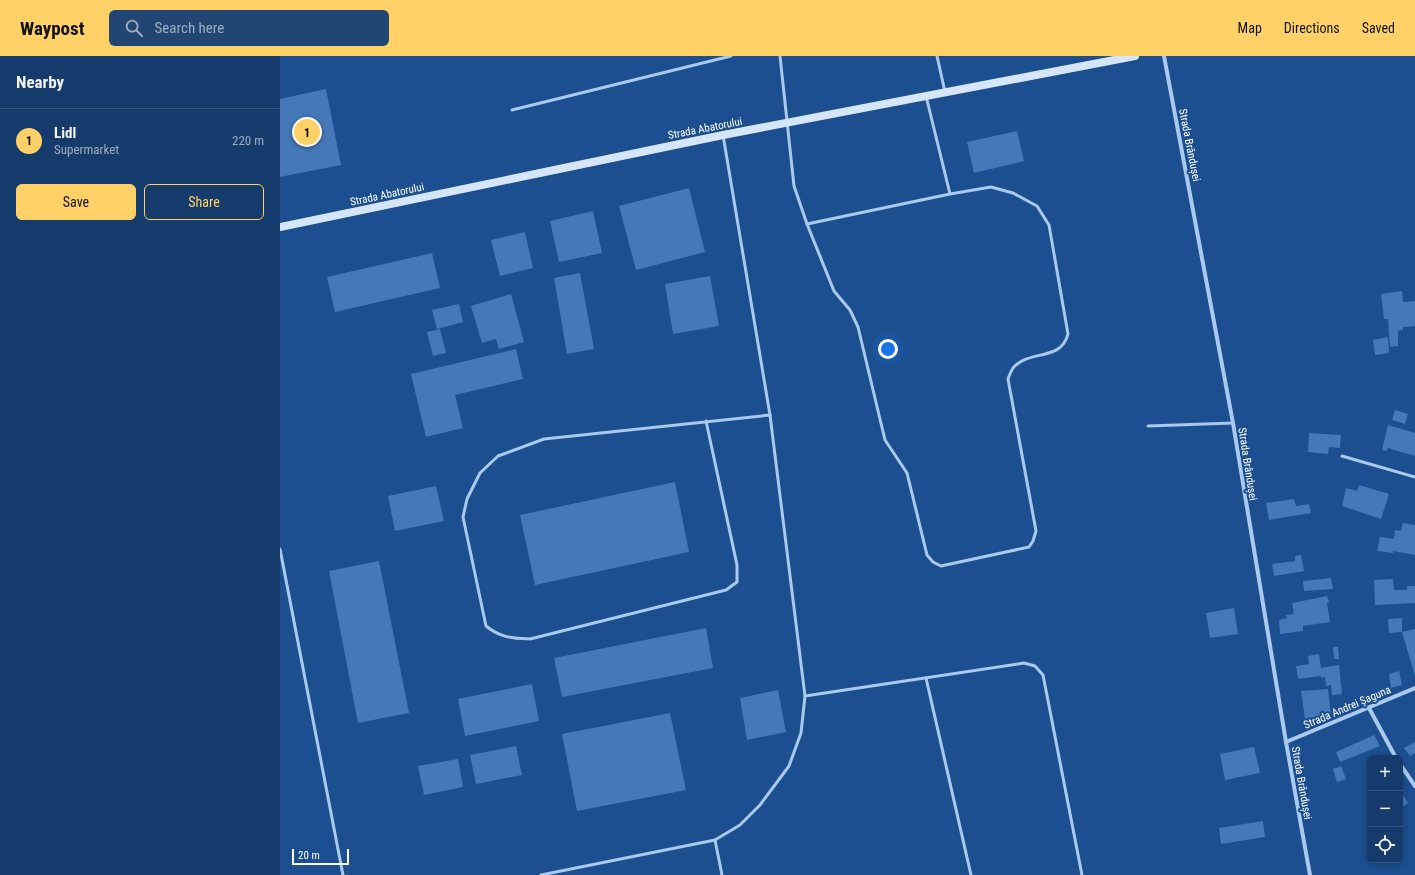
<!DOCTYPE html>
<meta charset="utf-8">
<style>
:root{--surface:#143b6b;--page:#214673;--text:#f1f3f6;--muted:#9dadc1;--line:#33557e;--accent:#ffd166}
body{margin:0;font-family:"Roboto Condensed",sans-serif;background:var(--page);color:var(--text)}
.controls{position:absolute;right:12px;bottom:12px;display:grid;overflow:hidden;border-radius:6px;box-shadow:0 2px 6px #0003}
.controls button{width:36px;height:36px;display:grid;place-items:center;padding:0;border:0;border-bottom:1px solid var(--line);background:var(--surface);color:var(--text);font:20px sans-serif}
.scale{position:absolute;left:12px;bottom:10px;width:57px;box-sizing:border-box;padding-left:4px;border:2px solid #fff;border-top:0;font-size:11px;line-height:14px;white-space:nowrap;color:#fff;-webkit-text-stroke:3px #1b4f8f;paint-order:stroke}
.you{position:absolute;left:608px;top:293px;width:14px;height:14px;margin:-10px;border:3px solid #fff;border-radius:50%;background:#1a73e8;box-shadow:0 0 0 6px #1a73e833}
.badge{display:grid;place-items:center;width:26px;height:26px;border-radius:50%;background:var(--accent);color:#111;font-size:13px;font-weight:700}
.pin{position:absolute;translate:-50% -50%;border:2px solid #fff;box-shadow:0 1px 4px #0006}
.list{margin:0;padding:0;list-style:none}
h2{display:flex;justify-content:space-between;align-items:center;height:52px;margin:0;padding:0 16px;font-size:17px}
h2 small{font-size:13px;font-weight:400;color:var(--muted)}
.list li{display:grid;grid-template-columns:26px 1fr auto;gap:12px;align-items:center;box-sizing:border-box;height:64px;padding:0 16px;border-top:1px solid var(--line)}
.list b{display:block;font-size:15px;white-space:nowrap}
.list p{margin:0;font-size:13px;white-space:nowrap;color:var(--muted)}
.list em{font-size:13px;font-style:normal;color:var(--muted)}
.actions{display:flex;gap:8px;padding:12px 16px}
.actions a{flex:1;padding:9px 0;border:1px solid var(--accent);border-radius:6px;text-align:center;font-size:14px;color:var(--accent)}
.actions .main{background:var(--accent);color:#111}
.icon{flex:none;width:22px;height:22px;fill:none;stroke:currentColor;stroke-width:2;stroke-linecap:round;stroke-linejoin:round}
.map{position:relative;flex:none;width:1135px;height:819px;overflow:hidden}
header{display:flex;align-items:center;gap:24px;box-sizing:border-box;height:56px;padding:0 20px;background:var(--accent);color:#111}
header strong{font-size:19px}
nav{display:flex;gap:22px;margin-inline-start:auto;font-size:14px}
.search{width:280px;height:36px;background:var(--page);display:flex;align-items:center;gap:10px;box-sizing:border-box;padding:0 14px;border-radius:6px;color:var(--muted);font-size:15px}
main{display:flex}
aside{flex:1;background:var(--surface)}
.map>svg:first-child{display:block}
.building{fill:#4478b7}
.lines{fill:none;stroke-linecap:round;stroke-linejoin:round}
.lane{stroke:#a9c9ee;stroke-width:3}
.street{stroke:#a9c9ee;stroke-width:4}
.secondary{stroke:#d6e6fa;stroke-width:8}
.labels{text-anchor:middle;stroke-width:4;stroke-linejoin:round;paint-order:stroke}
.street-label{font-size:11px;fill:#fff;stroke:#1b4f8f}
</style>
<header>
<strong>Waypost</strong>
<div class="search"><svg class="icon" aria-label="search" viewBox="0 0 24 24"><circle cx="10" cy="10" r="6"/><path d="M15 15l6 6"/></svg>Search here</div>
<nav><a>Map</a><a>Directions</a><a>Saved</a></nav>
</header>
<main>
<aside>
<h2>Nearby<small></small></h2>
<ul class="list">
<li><span class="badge">1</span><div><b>Lidl</b><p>Supermarket</p></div><em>220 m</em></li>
</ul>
<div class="actions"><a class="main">Save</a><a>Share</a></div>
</aside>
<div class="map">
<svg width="1135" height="819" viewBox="0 0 1135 819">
<rect width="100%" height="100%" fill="#1b4f8f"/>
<!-- building -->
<g class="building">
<path d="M46,33L61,109L0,121V43Z"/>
<path d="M737,75L744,105L694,117L687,86Z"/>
<path d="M409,132L425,196L356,214L339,150Z"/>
<path d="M313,155L322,197L279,206L270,165Z"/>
<path d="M245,176L253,212L220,220L211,184Z"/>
<path d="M152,197L160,232L55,256L47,221Z"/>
<path d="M300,217L314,293L287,298L274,222Z"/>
<path d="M430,220L439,270L393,278L385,228Z"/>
<path d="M1122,235L1123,246L1135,245V270L1123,271V274L1118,275V290L1110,291L1108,263H1104L1101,238Z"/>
<path d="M231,238L244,286L219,293L216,283L202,287L191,250Z"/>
<path d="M179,248L183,266L157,273L152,254Z"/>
<path d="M160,273L166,297L153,300L147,276Z"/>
<path d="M1108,281L1109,297L1095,299L1093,284Z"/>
<path d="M236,293L243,323L175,339L183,372L146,381L131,318Z"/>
<path d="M1115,354L1128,358L1125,368L1112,364Z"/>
<path d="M1108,369L1135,377V400L1108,392L1106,395L1102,394Z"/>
<path d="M1029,377L1061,379L1060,392L1049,391L1048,398L1028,396Z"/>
<path d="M395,426L409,496L255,529L240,459Z"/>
<path d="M1079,429L1109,438L1101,463L1062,450L1066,432L1077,435Z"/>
<path d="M156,430L164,465L115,475L108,440Z"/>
<path d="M1014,443L1016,450L1029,448L1031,457L989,464L986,447Z"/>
<path d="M1123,467L1135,469V499L1113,495V497L1097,495L1100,481L1114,483L1115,474L1121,475Z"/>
<path d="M1021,499L1024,515L994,520L992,508L1015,505V500Z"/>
<path d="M99,505L129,657L78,667L49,515Z"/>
<path d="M1051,522L1053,533L1024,535L1023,525Z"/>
<path d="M1113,523L1114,534H1127V530H1135V547L1095,549L1094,524Z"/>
<path d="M1047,540L1049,546L1047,547L1050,566L1023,570V575L1000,578L999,564L1007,562L1006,559L1014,558L1012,547Z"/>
<path d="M954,552L958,578L930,582L926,557Z"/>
<path d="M1122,562V576L1135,573V620L1122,576L1109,577L1108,563Z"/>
<path d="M426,572L433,612L282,641L274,602Z"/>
<path d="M1053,591H1058L1059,603H1054Z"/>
<path d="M1039,598L1041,612L1059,609L1062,638L1052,639L1051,629L1046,630L1045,621L1041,622V620L1018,623L1016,610L1029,608L1028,600Z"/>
<path d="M1119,615L1122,629L1111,632L1109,618Z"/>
<path d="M252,628L259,665L185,680L178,643Z"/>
<path d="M1048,633L1051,660L1025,663L1021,635Z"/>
<path d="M498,634L506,676L467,684L460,642Z"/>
<path d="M390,657L406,734L297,755L282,678Z"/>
<path d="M1094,679L1100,690L1060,706L1056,696Z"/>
<path d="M1135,686V697L1130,700L1124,692Z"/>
<path d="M236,690L242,719L196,728L190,699Z"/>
<path d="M974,691L980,717L945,724L940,698Z"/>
<path d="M178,703L183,731L144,739L138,710Z"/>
<path d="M1061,710L1066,723L1057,726L1053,713Z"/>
<path d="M1120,734L1128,747L1120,752Z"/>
<path d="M983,765L985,781L941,788L939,772Z"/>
</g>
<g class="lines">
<!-- lane -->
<g class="lane">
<path d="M500,0L514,130L527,168L554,235L570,254L578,271L605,384L627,417L647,499L653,506L661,510L749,491L753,485L756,475L728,323C729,320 731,315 733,312C749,293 781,306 788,278L769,169L757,150L733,137L711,131L670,138"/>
<path d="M657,0L665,36"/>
<path d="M232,54L451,0"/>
<path d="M527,168L670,138L646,40"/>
<path d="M426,365L457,509V526L446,534L250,583C232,582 221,582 206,570L183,461L187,443L200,417L218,400L264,383L490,359"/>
<path d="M868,370L953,367"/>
<path d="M1062,400L1135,421"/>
<path d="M0,493L63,819"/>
<path d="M646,622L691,819"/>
<path d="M525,640L744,607L755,610L763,619L802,819"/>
<path d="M435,784L442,819"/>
<path d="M261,819L435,784L460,769L480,749L509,710L521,677L525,640L490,359L443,79"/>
</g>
<!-- street -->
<g class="street">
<path d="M884,0L953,367L1006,686L1030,819"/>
<path d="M1089,652L1116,702"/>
<path d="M1006,686L1135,632"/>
<path d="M1120,708L1135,730"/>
</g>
<!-- secondary -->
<path class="secondary" d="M0,171L443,79L855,0"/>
</g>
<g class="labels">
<!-- street labels -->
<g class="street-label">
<text transform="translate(425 72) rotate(-11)" y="4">Strada Abatorului</text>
<text transform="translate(910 89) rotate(79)" y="4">Strada Brândușei</text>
<text transform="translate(107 138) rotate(-12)" y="4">Strada Abatorului</text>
<text transform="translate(968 408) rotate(81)" y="4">Strada Brândușei</text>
<text transform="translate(1067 651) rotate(-23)" y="4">Strada Andrei Șaguna</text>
<text transform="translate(1022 727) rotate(80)" y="4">Strada Brândușei</text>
</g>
</g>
</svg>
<div class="controls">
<button>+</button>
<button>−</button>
<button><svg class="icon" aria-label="locate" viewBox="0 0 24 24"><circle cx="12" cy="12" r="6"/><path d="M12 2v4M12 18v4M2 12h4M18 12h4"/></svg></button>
</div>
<div class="scale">20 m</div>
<div class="you"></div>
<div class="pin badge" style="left:27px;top:76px">1</div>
</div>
</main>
